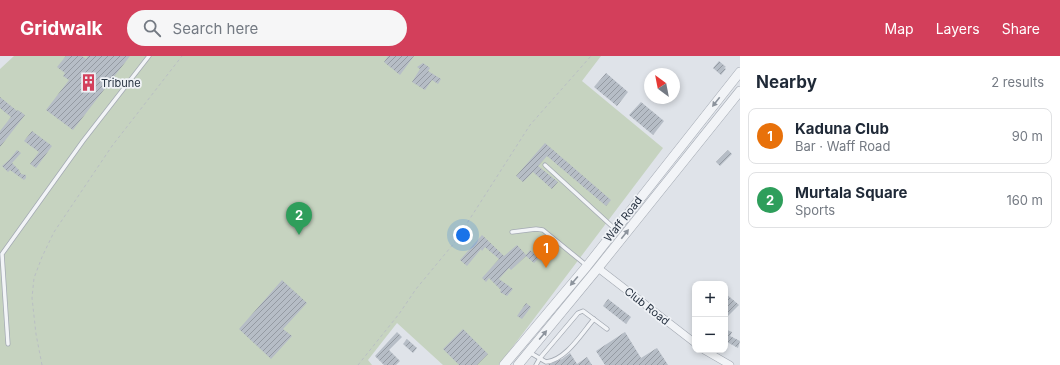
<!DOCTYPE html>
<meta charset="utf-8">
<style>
:root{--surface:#fff;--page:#f6f6f7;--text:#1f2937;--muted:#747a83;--line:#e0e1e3;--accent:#d33f5b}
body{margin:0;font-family:Inter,sans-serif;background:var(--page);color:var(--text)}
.controls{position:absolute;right:12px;bottom:12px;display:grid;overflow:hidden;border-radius:8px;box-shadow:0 2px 6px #0003}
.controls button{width:36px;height:36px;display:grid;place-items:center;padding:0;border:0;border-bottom:1px solid var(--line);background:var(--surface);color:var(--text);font:20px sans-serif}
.compass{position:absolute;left:644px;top:12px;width:36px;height:36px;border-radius:50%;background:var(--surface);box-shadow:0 2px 6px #0003;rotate:328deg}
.you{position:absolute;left:463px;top:179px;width:14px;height:14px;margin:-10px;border:3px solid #fff;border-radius:50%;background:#1a73e8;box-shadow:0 0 0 6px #1a73e833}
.badge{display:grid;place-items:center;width:26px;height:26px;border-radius:50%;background:var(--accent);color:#fff;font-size:13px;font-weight:700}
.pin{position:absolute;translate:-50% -33px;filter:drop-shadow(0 1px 2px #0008)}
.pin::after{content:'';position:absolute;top:21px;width:14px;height:12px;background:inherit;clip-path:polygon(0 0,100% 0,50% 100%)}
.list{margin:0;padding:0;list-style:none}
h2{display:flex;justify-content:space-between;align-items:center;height:52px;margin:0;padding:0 16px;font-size:17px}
h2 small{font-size:13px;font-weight:400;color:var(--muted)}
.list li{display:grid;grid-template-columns:26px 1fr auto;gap:12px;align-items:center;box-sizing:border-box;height:56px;margin:0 8px 8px;padding:0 8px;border:1px solid var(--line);border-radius:8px}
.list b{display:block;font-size:15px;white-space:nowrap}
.list p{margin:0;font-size:13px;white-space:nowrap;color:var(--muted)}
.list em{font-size:13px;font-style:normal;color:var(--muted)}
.icon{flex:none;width:22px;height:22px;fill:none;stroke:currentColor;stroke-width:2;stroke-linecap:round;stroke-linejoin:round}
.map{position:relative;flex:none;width:740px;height:309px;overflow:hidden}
header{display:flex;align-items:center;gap:24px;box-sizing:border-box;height:56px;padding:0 20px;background:var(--accent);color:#fff}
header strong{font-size:19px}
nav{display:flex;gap:22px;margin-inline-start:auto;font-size:14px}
.search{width:280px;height:36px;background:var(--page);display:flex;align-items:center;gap:10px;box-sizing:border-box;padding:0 14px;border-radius:22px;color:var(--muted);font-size:15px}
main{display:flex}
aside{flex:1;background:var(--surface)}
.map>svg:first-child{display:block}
.garden{fill:#c6d3c0}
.building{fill:url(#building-hatch)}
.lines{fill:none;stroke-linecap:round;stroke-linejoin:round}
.service-casing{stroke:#a4aab3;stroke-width:5}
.minor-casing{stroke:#a4aab3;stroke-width:8}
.tertiary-casing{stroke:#a4aab3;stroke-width:10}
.path{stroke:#b9bec4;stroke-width:1;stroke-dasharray:3 3;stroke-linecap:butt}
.service{stroke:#f2f4f7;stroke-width:3.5}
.minor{stroke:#f2f4f7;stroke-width:7}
.tertiary{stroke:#f2f4f7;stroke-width:9}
.oneway{fill:#8c939c}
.labels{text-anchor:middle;stroke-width:3.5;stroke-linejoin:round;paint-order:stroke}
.poi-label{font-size:11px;fill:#273241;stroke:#eff2f6;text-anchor:start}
.street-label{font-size:11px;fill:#273241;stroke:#eff2f6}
</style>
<header>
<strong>Gridwalk</strong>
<div class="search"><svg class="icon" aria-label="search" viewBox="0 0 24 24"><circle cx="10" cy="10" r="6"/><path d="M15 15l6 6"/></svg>Search here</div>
<nav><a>Map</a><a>Layers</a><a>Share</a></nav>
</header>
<main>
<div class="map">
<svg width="740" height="309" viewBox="0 0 740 309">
<defs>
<pattern id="building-hatch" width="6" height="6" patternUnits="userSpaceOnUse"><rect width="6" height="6" fill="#b6bdc6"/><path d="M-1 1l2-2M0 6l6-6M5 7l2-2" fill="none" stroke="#949aa2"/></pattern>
</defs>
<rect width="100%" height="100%" fill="#dfe3e9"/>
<!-- garden -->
<path class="garden" d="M14,0H601L582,25L663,92L499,309H443L397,267L368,304L372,309H0V13Z"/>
<!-- building -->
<g class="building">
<path d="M66,0H82L86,3L88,0H130L73,74L46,54L69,24L63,20L65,17L57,11Z"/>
<path d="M388,0H414L400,19L384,6Z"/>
<path d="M719,5L726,11L724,12L726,13L721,19L713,12Z"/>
<path d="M423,7L430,12L428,15L441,23L438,28L432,24L425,34L412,26L420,13L417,11Z"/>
<path d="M606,17L628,36L617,50L594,31Z"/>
<path d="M0,41L17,55L18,54L25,59L0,91V75L11,61L0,52Z"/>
<path d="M641,46L664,65L653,79L629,59Z"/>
<path d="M32,75L52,90L36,112L30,108L39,96L24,85Z"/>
<path d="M545,87L611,144L606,150L547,100L538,110L558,126L552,133L533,116L523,126L516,120Z"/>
<path d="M17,94L21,97L12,107L19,114L21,118L26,119V122L24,124L10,114L8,116L2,110L9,104Z"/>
<path d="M728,94L732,98L720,110L716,106Z"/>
<path d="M482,179L504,200L517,189L526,199L530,194L539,202L534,207L526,200L511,214L509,212L499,223L513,233L507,240L500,236L501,234L489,222L486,226L482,222L499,203L485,191L482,195L481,193L467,210L460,204Z"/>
<path d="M282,224L307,247L283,273L292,280L271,303L239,273Z"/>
<path d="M725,237L739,249L725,263Z"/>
<path d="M608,243L631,261L626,268L603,250Z"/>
<path d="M526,247L531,251L522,263L517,260Z"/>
<path d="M463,273L488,298L477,309H459L443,293Z"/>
<path d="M725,273L732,276L730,280L740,285L738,292L727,286L725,290Z"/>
<path d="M397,276L402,281L389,294L400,305L396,309H384L375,300Z"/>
<path d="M625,276L641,302L657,292L668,309H605L596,295Z"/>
<path d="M407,283L417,292L413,297L403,288Z"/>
<path d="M570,297L577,308L587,301L592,309H547L562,303Z"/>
</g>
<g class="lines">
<defs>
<g id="service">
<path d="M545,109L615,173"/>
<path d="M512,176L536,173L543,174L586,209"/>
<path d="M8,288L2,198L83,85L149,0"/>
<path d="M529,296L546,306C566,304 582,277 594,263"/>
<path d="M536,309L540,302L578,257L583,255L607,273"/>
</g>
<g id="minor">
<path d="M598,212L695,287"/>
<path d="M704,294L730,309"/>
</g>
<g id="tertiary">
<path d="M504,309L587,210L740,16"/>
<path d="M518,309L598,212L740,35"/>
</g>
</defs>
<!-- service casing -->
<use href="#service" class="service-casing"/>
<!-- minor casing -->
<use href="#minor" class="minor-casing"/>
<!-- tertiary casing -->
<use href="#tertiary" class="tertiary-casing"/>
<!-- path -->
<g class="path">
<path d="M42,309L36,278L32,242L34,222L42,201L54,176L112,90L182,0"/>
<path d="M358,309L399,258L416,233L455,186L530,69L591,0"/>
</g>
<!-- service -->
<use href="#service" class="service"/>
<!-- minor -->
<use href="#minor" class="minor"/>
<!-- tertiary -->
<use href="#tertiary" class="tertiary"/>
</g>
<!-- one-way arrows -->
<defs><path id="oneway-solid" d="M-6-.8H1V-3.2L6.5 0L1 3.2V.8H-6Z"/></defs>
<g class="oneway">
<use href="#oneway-solid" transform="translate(716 46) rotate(128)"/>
<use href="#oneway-solid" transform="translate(625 178) rotate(-52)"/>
<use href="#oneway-solid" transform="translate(574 225) rotate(130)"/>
<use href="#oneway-solid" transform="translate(543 279) rotate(-50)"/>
</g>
<!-- icons -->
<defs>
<symbol id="building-bare" viewBox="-9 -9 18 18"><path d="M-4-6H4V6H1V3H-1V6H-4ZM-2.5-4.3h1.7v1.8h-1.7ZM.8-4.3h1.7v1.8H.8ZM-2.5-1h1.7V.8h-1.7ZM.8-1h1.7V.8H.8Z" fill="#d33f5b" stroke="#eff2f6" stroke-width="2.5" paint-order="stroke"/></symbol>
</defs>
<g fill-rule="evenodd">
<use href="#building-bare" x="76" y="14" width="25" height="25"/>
</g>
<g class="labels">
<!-- poi labels -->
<g class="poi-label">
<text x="101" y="31">Tribune</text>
</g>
<!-- street labels -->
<g class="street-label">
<text transform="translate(623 163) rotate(-52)" y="4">Waff Road</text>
<text transform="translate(647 250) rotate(38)" y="4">Club Road</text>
</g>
</g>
</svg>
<div class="controls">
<button>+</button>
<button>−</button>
</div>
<svg class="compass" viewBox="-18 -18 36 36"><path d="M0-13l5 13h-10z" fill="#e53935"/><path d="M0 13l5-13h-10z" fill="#747a83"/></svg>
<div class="you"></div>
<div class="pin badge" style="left:546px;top:212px;background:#e8710a">1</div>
<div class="pin badge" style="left:299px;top:179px;background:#2e9e5b">2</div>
</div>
<aside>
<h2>Nearby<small>2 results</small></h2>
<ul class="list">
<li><span class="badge" style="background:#e8710a">1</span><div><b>Kaduna Club</b><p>Bar · Waff Road</p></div><em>90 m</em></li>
<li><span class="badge" style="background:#2e9e5b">2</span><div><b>Murtala Square</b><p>Sports</p></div><em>160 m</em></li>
</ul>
</aside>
</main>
